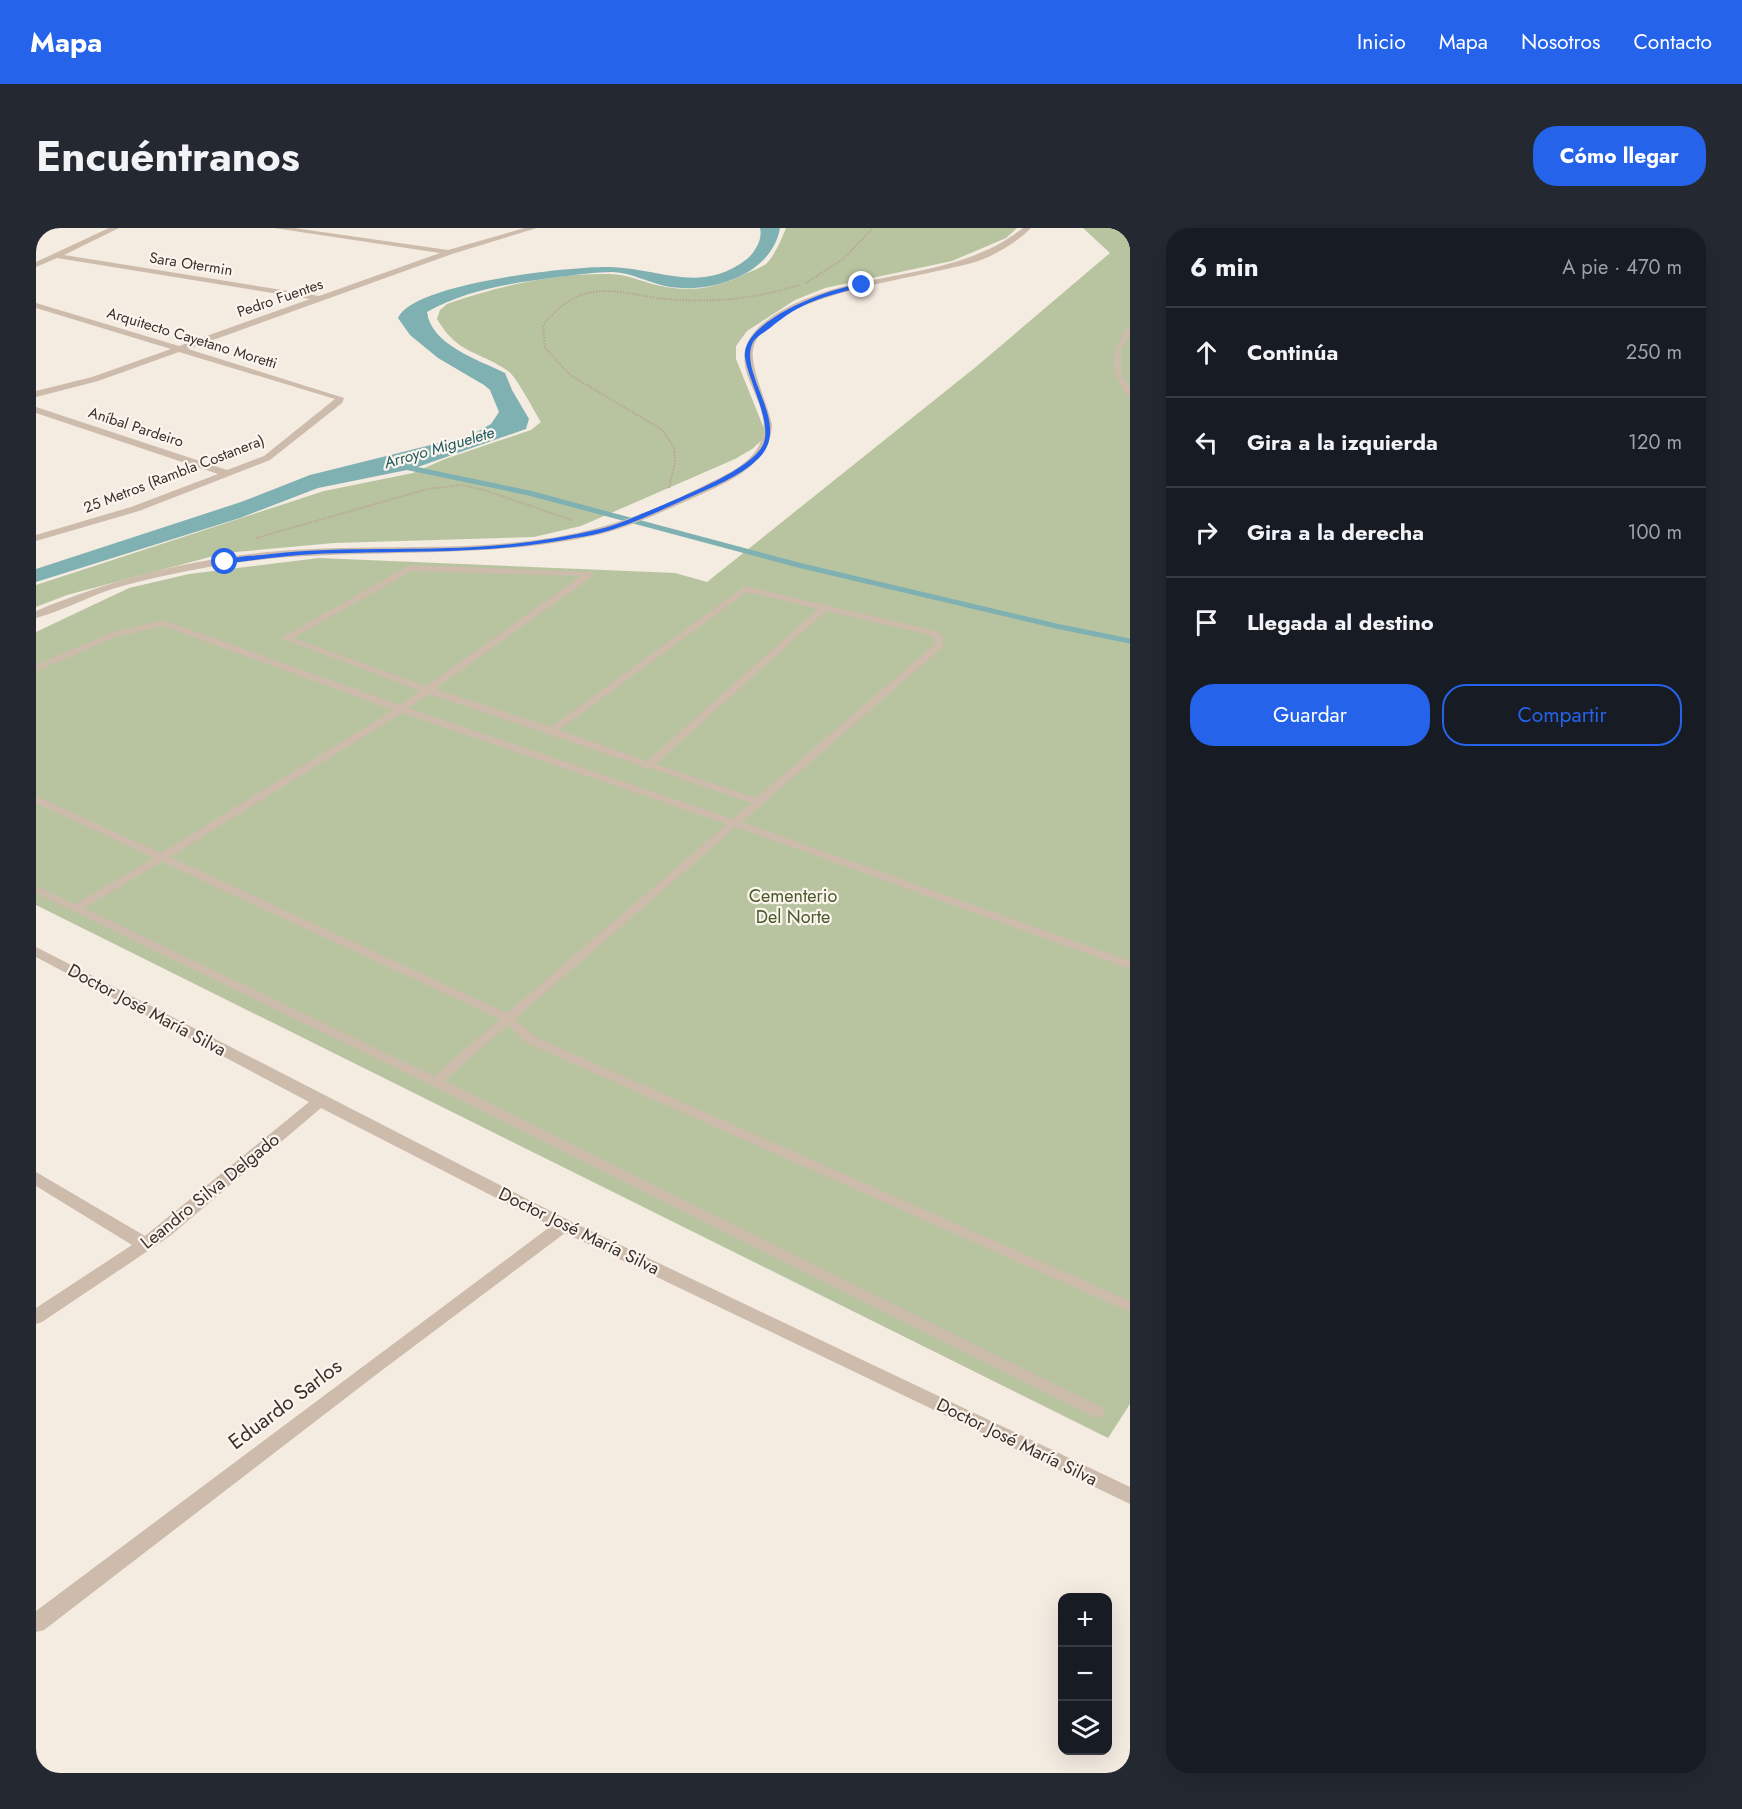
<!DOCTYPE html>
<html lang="es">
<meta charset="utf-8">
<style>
:root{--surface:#171b24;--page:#242831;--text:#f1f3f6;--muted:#9ea1a6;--line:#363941;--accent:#2563eb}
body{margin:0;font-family:Jost,sans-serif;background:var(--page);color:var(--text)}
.controls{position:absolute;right:18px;bottom:18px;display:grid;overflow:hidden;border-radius:12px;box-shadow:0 6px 24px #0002}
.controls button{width:54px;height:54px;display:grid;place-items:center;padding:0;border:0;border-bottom:2px solid var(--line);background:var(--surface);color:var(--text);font:30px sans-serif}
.stop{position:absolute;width:18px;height:18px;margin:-14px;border:4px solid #2563eb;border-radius:50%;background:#fff}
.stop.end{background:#2563eb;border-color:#fff;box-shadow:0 2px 6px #0008}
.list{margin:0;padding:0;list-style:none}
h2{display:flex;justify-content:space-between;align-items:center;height:78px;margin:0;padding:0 24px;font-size:26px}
h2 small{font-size:20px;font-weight:400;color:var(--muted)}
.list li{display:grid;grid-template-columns:39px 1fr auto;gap:18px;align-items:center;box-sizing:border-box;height:90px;padding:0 24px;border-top:2px solid var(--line)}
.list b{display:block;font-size:22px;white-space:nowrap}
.list em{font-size:20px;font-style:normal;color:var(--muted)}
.actions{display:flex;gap:12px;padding:18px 24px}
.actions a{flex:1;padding:14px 0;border:2px solid var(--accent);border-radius:24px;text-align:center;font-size:21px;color:var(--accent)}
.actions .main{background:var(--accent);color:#fff}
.icon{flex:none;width:33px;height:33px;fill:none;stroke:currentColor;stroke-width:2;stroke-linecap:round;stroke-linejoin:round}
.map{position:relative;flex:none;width:1094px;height:1545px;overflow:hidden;border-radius:24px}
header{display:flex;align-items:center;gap:36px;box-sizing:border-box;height:84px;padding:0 30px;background:var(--accent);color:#fff}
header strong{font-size:28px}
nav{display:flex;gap:33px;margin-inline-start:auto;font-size:21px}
.intro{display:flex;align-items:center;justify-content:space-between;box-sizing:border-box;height:144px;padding:0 36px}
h1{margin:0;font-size:42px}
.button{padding:15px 27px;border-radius:24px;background:var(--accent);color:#fff;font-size:21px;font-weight:700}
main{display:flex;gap:36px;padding:0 36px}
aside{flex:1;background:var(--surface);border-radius:24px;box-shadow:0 6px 24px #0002}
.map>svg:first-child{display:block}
.green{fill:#b8c4a0}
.water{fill:#7fb0b2}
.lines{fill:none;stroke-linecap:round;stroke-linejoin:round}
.stream{stroke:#7fb0b2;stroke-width:5}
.path{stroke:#b9a596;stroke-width:2;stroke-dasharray:1.5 1.5;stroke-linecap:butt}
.lane{fill:#cdbbac;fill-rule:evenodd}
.street{fill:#cdbbac;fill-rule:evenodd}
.route{fill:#2563eb}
.labels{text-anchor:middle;stroke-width:4.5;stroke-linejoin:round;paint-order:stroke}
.far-street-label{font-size:15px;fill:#3b302b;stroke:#fbf5ee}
.far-water-label{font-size:16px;font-style:italic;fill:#1f5a5e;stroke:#fbf5ee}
.park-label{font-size:18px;fill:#4a5a2e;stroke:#fbf5ee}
.street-label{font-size:18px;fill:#3b302b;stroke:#fbf5ee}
.near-street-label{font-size:21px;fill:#3b302b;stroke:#fbf5ee}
</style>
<header>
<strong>Mapa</strong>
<nav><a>Inicio</a><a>Mapa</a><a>Nosotros</a><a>Contacto</a></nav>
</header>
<div class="intro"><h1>Encuéntranos</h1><a class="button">Cómo llegar</a></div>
<main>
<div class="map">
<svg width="1094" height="1545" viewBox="0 0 1094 1545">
<rect width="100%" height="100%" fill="#f4ebe1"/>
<!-- green -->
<g class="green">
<path d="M750,0H981L970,10L916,33L789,60L759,72L711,103L700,118V131L731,208L716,221L699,231L545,298L498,309L298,315L189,325L31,367L0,379V357L288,263L377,245L409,231L495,202L505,194C498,183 480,148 472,143C442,122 422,127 401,91L404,82L411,76C462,58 519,45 573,46C593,46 610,56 630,59C659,64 683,59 709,46C716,43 724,40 730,36C738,29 746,10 750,0Z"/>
<path d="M1047,0H1094V1176L1072,1210L0,677V404L93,360L153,346L283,330L639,345L671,354L941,138L1074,25Z"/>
</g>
<!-- water -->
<path class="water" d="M724,0H744C736,48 671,67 629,58C611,54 596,45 577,44C559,44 540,47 522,49C477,55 431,61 391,84C395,117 443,132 469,145L476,162L493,191L490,201L376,241L282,260L204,290L0,354V341L205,274L274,247L435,207L455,196L463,184L454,162L448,157L402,130L374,107L362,90C377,55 536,38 574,39C624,40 664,67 711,31C719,24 727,11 724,0Z"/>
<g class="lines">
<!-- stream -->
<path class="stream" d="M369,239L493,265L762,337L1020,398L1094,413"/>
<!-- path -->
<g class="path">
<path d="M770,55L807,31L837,0"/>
<path d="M633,260L639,234L638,219L625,201L534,147L509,120L507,97C518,83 534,69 552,65C577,59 605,69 630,71C675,75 720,71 763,57"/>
<path d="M220,310L392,261L426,257L448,262L536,292"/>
</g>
<!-- lane -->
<g class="lane">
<path d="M1094,98V106L1085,121V147L1094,160V167H1091C1072,138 1074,129 1091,100Z"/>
<path d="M374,337L557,344V348L399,461L515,499L709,358L900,403L907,408V419L706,594L1094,733V741L700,599L479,791L499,809L1094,1073V1084L491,815L472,797L408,853L1067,1180L1070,1184L1067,1188L1062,1190L1057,1188L395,857L0,665V658L39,676L118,630L0,575V568L125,625L357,482L127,398L80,409L0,443V437L74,405L128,392L364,477L384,463L245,410ZM376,343L545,348L390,458L257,410ZM711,364L782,381L611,533L523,502ZM790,383L894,407L899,411V416L720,570L620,536ZM393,466L606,538L607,540H614L715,575L697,591L372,480ZM366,485L691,596L471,785L134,629ZM126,634L464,791L398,848L48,680Z"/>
</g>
<!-- street -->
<g class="street">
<path d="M73,0H83L28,27L283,68L404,25L238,0H258L412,22L489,0H501L416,26L152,121L308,170L306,175L234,232L103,283L0,313V307L95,279L182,246L0,185V179L191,242L228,228L299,171L143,124L62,153L0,169V163L56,149L135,121L0,80V75L143,118L274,71L21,30L0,39V34Z"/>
<path d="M987,0H995C981,14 963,25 945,32C899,49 725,65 717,122C714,139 732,177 736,197C734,235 697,252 666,266C634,280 600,297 565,306C442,335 315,317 191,336C152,342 114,350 76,361C50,370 26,383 0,390V383C74,352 152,332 232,324C342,313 457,329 565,299C602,289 640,272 673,255C690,247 711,237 721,221C752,171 661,132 745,83C820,39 917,56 987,0Z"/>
<path d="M0,719L534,993L1094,1259V1276L529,1005L341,1146L8,1402L0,1404V1383L515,998L285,880L134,1008L6,1094L0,1096V1080L96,1017L0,958V944L109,1008L273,874L0,729Z"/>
</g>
</g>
<!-- route -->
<path class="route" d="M828,56V58C788,69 766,73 734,100C729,104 720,109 717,114C701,146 757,196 723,230C704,249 676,259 652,270C625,282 597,296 568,304C556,308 541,309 528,312C456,325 384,323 311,325C270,325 230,330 189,336L186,334C196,328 214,328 226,327C296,318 367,323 438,319C480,317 523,311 564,301C585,296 607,285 627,277C652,266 715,241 727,217C737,195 712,152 709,129C704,93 799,57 828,56Z"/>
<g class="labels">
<!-- far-street labels -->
<g class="far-street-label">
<text transform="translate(155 36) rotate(9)" y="5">Sara Otermin</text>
<text transform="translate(244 70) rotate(-19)" y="5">Pedro Fuentes</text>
<text transform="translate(156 110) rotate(17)" y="5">Arquitecto Cayetano Moretti</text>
<text transform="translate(100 199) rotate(18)" y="5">Aníbal Pardeiro</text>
<text transform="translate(138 246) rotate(-21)" y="5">25 Metros (Rambla Costanera)</text>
</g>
<!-- far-water labels -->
<g class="far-water-label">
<text transform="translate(403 219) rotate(-16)" y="6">Arroyo Miguelete</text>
</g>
<!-- park labels -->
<g class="park-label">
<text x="757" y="674">Cementerio<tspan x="757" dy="21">Del Norte</tspan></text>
</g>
<!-- street labels -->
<g class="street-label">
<text transform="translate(111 782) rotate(28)" y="6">Doctor José María Silva</text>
<text transform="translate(174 963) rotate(-39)" y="6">Leandro Silva Delgado</text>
<text transform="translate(543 1003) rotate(26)" y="6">Doctor José María Silva</text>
<text transform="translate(981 1214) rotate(26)" y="6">Doctor José María Silva</text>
</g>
<!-- near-street labels -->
<g class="near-street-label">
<text transform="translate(249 1176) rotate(-37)" y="7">Eduardo Sarlos</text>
</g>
</g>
</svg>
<div class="controls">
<button>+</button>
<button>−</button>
<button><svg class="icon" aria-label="layers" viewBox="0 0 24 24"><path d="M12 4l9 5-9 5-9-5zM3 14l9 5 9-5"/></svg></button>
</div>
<div class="stop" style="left:189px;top:334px"></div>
<div class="stop end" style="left:826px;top:57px"></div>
</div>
<aside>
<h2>6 min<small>A pie · 470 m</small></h2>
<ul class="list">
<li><svg class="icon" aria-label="ahead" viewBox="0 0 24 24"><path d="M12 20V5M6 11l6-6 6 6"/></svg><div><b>Continúa</b></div><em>250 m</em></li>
<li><svg class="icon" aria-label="left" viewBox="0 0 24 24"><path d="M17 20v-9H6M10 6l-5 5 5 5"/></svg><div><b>Gira a la izquierda</b></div><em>120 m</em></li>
<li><svg class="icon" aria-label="right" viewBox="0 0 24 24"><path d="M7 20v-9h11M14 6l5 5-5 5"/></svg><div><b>Gira a la derecha</b></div><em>100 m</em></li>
<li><svg class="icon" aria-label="arrive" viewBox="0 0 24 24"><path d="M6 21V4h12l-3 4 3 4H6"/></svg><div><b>Llegada al destino</b></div></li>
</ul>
<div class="actions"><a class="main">Guardar</a><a>Compartir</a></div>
</aside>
</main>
